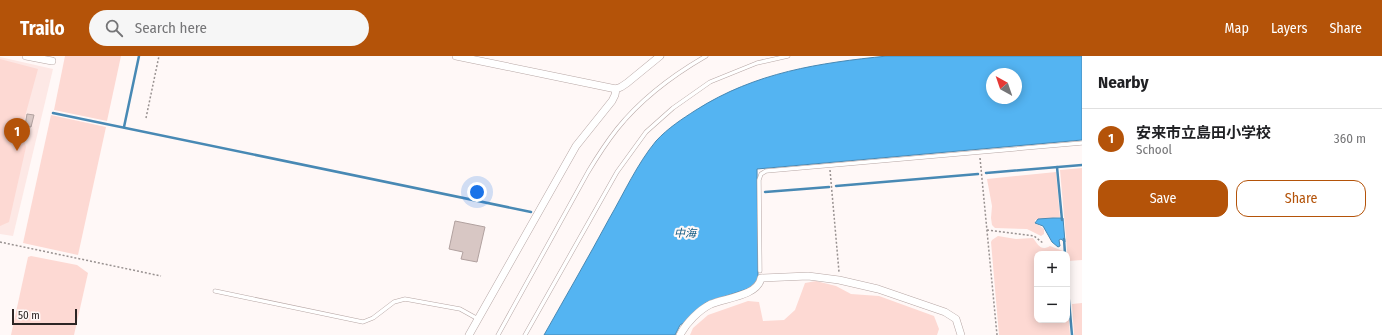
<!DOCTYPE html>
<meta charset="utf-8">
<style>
:root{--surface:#fff;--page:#f6f6f6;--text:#202124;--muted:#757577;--line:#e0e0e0;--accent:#b45309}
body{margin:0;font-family:"Fira Sans Condensed","Noto Sans JP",sans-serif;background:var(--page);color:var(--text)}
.controls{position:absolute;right:12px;bottom:12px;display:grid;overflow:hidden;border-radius:8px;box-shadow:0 2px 10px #0003}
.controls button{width:36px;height:36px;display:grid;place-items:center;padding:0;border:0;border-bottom:1px solid var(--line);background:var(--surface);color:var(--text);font:20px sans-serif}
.compass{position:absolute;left:986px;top:12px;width:36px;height:36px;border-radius:50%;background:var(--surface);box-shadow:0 2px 10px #0003;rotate:320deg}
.scale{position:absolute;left:12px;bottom:10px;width:65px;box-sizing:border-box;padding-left:4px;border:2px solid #2c2524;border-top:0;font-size:11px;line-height:14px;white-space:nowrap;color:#2c2524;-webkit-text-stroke:3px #fff8f7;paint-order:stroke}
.you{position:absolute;left:477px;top:136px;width:14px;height:14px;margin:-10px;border:3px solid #fff;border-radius:50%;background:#1a73e8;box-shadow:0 0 0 6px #1a73e833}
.badge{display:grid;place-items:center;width:26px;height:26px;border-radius:50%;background:var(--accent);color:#fff;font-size:13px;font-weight:700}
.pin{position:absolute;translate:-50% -33px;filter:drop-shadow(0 1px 2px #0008)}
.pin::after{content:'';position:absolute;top:21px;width:14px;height:12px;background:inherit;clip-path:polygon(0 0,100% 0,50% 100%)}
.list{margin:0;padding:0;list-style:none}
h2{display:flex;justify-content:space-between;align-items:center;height:52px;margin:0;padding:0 16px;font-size:17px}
h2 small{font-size:13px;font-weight:400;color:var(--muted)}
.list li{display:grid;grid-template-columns:26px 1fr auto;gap:12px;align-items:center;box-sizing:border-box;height:60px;padding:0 16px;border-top:1px solid var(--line)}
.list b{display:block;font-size:15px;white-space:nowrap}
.list p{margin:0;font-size:13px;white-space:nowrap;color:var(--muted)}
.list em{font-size:13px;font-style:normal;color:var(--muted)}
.actions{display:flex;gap:8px;padding:12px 16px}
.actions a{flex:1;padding:9px 0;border:1px solid var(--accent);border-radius:12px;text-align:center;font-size:14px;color:var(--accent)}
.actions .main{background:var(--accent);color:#fff}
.icon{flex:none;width:22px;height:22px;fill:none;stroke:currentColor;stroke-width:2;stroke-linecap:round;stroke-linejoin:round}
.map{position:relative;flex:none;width:1082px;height:279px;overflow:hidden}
header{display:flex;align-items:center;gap:24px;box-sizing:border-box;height:56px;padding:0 20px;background:var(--accent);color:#fff}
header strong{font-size:19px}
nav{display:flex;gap:22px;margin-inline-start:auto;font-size:14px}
.search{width:280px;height:36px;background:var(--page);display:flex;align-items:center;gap:10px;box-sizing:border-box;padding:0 14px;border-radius:22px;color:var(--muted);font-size:15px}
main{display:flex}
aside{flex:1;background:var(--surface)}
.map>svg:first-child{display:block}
.built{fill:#fde8e5}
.green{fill:#fdd9d3}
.water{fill:#54b4f2;stroke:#4889b4;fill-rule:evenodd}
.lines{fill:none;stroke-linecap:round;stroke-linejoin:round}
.stream{stroke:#4889b4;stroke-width:2.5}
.building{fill:#d8c7c4;stroke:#b1a19f}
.lane-casing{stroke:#b7a7a5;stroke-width:4.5}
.street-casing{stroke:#b7a7a5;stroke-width:8}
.path{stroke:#989190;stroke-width:1.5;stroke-dasharray:2 2;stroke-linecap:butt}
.lane{stroke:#fff;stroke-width:3.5}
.street{stroke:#fff;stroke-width:7}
.labels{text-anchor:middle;stroke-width:4;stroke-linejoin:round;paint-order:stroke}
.water-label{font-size:11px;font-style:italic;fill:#135b84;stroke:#fff8f7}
</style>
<header>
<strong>Trailo</strong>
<div class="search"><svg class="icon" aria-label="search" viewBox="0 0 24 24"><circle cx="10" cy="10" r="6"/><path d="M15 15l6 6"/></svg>Search here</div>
<nav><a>Map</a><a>Layers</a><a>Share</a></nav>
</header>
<main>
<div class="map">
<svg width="1082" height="279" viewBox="0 0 1082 279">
<rect width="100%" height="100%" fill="#fff8f7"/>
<!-- built -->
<path class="built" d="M0,1L53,13L13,180L0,178Z"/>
<!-- green -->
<g class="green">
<path d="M65,0H121L107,65L54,54Z"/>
<path d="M0,3L38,13L21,75L26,91L9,166L0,170Z"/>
<path d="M51,59L106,71L78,199L23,187Z"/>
<path d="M1082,112V204L1068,205L1060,114Z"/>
<path d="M1056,116L1060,161L1035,164V167L1040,170L1044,173V178L1041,180L1027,173L995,172L992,169L991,162L992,150L987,123Z"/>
<path d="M998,180L1016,183L1033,182C1039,190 1041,195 1050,190L1063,195V198H1037V264H1067V243L1070,279H999L991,186L992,184Z"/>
<path d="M31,200L77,209L88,217L74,279H11L28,201Z"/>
<path d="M816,225L836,230L851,238L879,240L934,260L939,273L937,279H690L693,272L708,259L748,245L759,246L763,265L784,264L795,254L805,227Z"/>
<path d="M1082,247V279H1074L1072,248Z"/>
</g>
<!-- water -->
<g class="water">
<path d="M887,0H1082V84L757,113L758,216V221L755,229L747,233L705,247L687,265L680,269L675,279H544C566,240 588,202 609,163C624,137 637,108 656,85C668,72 682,63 696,54C756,16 819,7 887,0ZM992,18H1016V42H992Z"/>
<path d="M1053,162H1063L1065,186L1061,183L1059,184L1060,190L1058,191L1052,186L1043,170L1035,167L1038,163Z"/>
</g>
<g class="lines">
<!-- stream -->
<g class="stream">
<path d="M53,57L531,156"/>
<path d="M124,71L139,0"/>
<path d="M1057,111L1062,164"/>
<path d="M986,117L1082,109"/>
<path d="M836,130L978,118"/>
<path d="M765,136L829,131"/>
<path d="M1064,183L1065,198"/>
<path d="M1067,223L1072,279"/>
</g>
</g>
<!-- building -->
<g class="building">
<path d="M27,58L34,59L31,71L25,70Z"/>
<path d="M455,165L485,171L477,206L461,203L463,196L449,193Z"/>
</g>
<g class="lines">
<defs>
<g id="lane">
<path d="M760,215L759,124L761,118L766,115L1082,87"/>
<path d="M215,235L363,266L373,262L394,246L405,243L460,253L478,263"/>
<path d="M498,279L588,116C597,101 606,87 617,73C641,43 673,19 706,0"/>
<path d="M525,279L617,116L646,76L673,52L710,26L757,7L788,0"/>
</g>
<g id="street">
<path d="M26,0L52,5"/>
<path d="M456,0L616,33L621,31L627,27L660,0"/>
<path d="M469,279L576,90L612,45L615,39L616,33"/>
<path d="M680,279C686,267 699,254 711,248C725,242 758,240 761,222L808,220L839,224L878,233L945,256L956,263L961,279"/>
</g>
</defs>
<!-- lane casing -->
<use href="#lane" class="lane-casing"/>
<!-- street casing -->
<use href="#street" class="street-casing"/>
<!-- path -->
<g class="path">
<path d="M146,62L159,0"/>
<path d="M980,102L997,279"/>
<path d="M830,114L839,216"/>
<path d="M987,174L1034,180L1043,187"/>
<path d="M0,186L161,220"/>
</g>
<!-- lane -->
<use href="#lane" class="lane"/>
<!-- street -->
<use href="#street" class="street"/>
</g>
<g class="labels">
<!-- water labels -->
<g class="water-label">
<text x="685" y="181">中海</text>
</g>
</g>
</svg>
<div class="controls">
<button>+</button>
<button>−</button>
</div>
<svg class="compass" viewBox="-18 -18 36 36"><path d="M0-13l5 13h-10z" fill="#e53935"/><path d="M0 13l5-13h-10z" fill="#757577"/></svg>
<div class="scale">50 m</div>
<div class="you"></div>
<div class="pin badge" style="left:17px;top:95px">1</div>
</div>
<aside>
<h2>Nearby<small></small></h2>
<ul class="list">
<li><span class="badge">1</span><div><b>安来市立島田小学校</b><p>School</p></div><em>360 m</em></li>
</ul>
<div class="actions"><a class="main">Save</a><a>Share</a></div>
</aside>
</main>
